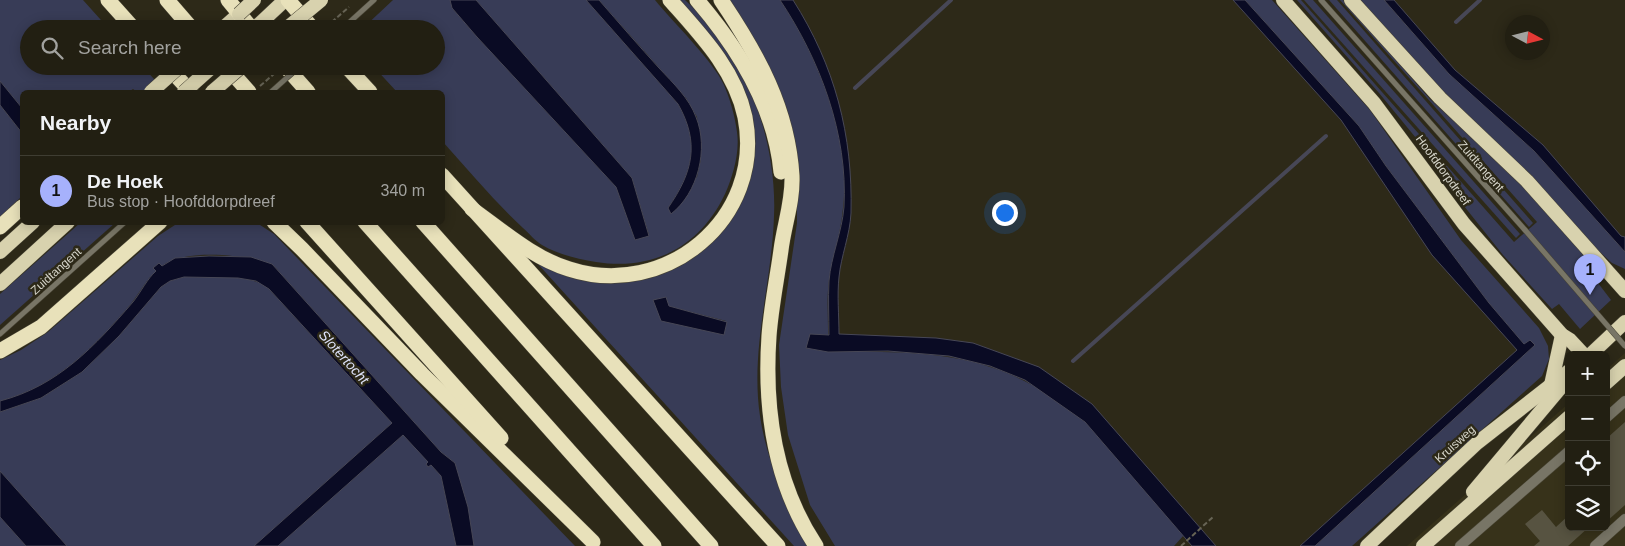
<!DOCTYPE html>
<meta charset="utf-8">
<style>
:root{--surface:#221f12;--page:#2e2c20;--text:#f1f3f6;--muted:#a2a29f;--line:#3f3d32;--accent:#a6b1fc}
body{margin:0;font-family:Arial,sans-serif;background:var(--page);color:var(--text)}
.controls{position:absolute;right:15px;bottom:15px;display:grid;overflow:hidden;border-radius:8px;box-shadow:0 2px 12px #0003}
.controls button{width:45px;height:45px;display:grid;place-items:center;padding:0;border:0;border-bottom:1px solid var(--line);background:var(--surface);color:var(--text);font:25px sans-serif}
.compass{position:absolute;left:1505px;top:15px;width:45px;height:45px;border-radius:50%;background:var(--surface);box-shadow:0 2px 12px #0003;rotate:97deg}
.you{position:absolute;left:1004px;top:212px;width:18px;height:18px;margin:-12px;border:4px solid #fff;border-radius:50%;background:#1a73e8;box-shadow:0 0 0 8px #1a73e833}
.badge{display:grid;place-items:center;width:32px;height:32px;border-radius:50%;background:var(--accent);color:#111;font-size:16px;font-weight:700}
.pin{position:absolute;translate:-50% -41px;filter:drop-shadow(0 1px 2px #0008)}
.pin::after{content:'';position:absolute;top:26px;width:18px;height:15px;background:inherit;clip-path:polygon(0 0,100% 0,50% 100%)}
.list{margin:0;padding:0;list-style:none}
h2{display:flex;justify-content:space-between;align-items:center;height:65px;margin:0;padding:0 20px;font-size:21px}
h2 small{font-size:16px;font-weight:400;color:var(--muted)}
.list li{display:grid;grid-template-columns:32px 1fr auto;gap:15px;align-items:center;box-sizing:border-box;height:70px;padding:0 20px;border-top:1px solid var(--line)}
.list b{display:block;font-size:19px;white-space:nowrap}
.list p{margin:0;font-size:16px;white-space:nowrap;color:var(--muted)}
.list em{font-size:16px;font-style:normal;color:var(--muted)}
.icon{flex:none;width:28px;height:28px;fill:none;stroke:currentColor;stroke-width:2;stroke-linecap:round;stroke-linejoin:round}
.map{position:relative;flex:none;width:1625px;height:546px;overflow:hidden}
.search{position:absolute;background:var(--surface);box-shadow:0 2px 12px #0003;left:20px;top:20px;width:425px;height:55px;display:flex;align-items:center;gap:12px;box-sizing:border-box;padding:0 18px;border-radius:28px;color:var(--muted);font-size:19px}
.panel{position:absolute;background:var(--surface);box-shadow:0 2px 12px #0003;left:20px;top:90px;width:425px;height:135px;border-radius:8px}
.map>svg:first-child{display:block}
.built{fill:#37321a}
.green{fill:#383c57;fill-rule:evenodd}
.water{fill:#0a0b24;stroke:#474756}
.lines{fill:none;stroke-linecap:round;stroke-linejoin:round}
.stream{stroke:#474756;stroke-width:4}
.building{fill:#575341}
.service-casing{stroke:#484434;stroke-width:6}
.minor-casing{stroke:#484434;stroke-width:11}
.trunk-casing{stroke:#484434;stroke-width:15}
.motorway-casing{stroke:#484434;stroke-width:16}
.path{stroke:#676455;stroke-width:2;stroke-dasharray:5 2.5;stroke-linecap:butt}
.service{stroke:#787566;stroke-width:5}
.minor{stroke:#787566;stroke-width:10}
.trunk{stroke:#d8d2ae;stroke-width:14}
.motorway{stroke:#e8e1ba;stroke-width:15}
.service-bridge-casing{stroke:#484434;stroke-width:6;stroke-linecap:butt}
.trunk-bridge-casing{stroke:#484434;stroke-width:15;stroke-linecap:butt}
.service-bridge{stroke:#787566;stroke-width:5}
.trunk-bridge{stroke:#d8d2ae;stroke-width:14}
.labels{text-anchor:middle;stroke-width:5;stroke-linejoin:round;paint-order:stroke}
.street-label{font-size:12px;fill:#d5d4c9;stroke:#2d2918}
.water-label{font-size:14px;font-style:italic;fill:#dee3fa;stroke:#2d2918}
</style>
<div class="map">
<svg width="1625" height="546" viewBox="0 0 1625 546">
<rect width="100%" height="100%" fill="#2d2918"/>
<!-- built -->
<path class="built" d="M1625,353V546H1407L1569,403V527H1606V370Z"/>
<!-- green -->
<g class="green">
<path d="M0,0H83L109,29H29V66H142L166,92H137L133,89L129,92H22V108L0,81Z"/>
<path d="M393,0H450L452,8L477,37L616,187L635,240L649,235L632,178L476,0H586L678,104C700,143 693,172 668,208L697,177L701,159L697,117L686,98L599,0H655C672,21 714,62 724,85C730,99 735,116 737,132C740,152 733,176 725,194C700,247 653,271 596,262C578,259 559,255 542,245C535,241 529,233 523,228C494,201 469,171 443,142L442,92H397L373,66H436V29H362Z"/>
<path d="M674,0H685C694,9 704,17 712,26C754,74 777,154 774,216C772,283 750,349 760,416C767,463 787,504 809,546H794L537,263L595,281L619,282L673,268L691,259L707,244L741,193L744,101ZM666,297L668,306L726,321H661Z"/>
<path d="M730,0H780C818,57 851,138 843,208C841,232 833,256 829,279C826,303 829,328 828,352C930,351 1002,351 1084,421C1096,431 1106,446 1117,458C1139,484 1161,509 1184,535L1174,546H835L810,505L788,435L781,387L779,345L797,223V160Z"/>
<path d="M1245,0H1272L1370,110L1461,240L1539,328L1548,346L1549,359L1542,376L1352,546H1315L1535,345L1524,344L1489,303L1386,166L1359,126Z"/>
<path d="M1297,0H1301L1514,242L1537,222L1340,0H1343L1430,99L1518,180L1605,277L1598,283L1611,300L1580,329L1559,304L1552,309L1503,255L1464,206L1416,138L1379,93Z"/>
<path d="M1304,0H1313L1520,234L1516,238Z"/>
<path d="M1329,0H1337L1533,223L1529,227Z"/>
<path d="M1360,0H1384L1449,74L1534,151L1625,252V269L1612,263L1592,245L1522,167L1462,113Z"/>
<path d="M0,105L22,133V196L0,218Z"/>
<path d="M80,223H115L0,325V294Z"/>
<path d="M178,223H257L274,234L575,546H474L455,463L441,452L274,266C251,254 182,248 162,266L159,264L154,268L156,271C146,280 139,294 130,305C93,348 57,386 0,401V360L21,350L48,332L158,236Z"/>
<path d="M184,277C210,277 242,273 266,286L392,423L254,546H67L0,471V412L41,398L82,372L119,336L161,287L170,281Z"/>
<path d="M403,435L429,462V466L431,465L441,476L456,546H278Z"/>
<path d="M0,517L26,546H0Z"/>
</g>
<!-- water -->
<g class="water">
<path d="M450,0H476L632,178L649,236L635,240L616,187L477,37L452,8Z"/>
<path d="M586,0H599C619,23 639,46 659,68C673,83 689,98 696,117C709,149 698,193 671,214L668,208C693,172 700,143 678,104Z"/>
<path d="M780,0H793C835,66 853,135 851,213C850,235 841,256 839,277C837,295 839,316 839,334L936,338L973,343L1039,367L1092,404L1216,546H1192L1085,422L1025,380L990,366L949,356L888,351L828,352L806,348L810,334L829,335C829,317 828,299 829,281C831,256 842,232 844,207C848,134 820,60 780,0Z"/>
<path d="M1233,0H1245L1359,126L1386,166L1489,303L1524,344L1530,340L1535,345L1315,546H1300L1517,350L1432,255L1341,120Z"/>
<path d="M1384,0H1394L1455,70L1543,145L1621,236L1625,237V252L1534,151L1449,74Z"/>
<path d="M0,81L22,108V133L0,105Z"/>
<path d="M209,256L251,257L272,264L441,452L455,463L468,507L474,546H456L441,476L431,465L428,467L426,464L428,462L403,435L278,546H254L392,423L269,289L256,281L238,278L184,277L170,281L161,287L119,336L82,372L41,398L0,412V401C58,386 95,346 133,302C141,292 147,279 156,271L153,268L159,263L162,266L175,258Z"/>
<path d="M666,297L669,306L727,322L724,335L661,321L653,300Z"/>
<path d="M0,471L67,546H26L0,517Z"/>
</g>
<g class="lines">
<!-- stream -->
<g class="stream">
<path d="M1456,22L1480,0"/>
<path d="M855,88L951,0"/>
<path d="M1073,361L1326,136"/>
</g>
</g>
<!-- building -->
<g class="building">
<path d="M1625,422V505L1606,522V439Z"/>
<path d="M1542,510L1556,527L1569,515V527H1589L1568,546H1534L1540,541L1525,524Z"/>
</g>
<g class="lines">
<defs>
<g id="service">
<path d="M1321,0L1525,230"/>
<path d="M342,29L374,0"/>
<path d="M0,334L125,222"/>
</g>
<g id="minor">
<path d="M1606,418L1625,401"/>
<path d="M1460,546L1569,451"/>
<path d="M1595,546L1625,519"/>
</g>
<g id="trunk">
<path d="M1283,0L1374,103L1464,224L1562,335L1570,340L1584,355"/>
<path d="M1351,0L1440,98L1527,181L1625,291"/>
<path d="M222,29L239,14"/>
<path d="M254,29L285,0"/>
<path d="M0,252L33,222"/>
<path d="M0,284L68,222"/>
<path d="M1590,355L1625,322"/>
<path d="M1606,383L1625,366"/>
<path d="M1551,385L1562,335"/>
<path d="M1473,492L1567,380"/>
<path d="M1367,546L1477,443L1569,371"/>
<path d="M1423,546L1569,417"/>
</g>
<g id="motorway">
<path d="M108,0L134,29"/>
<path d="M167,0L192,29"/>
<path d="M228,0L252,29"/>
<path d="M288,0L313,29"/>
<path d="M697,0C739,49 775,107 781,172"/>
<path d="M721,0C758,55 788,109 792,176C793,202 784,225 781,250C777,279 771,308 769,336C764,409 775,484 816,546"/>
<path d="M167,66L191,92"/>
<path d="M226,66L249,92"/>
<path d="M285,66L308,92"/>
<path d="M346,66L370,92"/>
<path d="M442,175L778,546"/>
<path d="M472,209C503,231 533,258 569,269C665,300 765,219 745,117C735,70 701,35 670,0"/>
<path d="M274,222L302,249L422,374L593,542"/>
<path d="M307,222L501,438"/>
<path d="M365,222L654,546"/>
<path d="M423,222L711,546"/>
<path d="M0,227L22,207"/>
<path d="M0,351L41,327L160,222"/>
</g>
</defs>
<!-- service casing -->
<use href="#service" class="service-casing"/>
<!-- minor casing -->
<use href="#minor" class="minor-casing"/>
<!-- trunk casing -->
<use href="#trunk" class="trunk-casing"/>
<!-- motorway casing -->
<use href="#motorway" class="motorway-casing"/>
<!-- path -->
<g class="path">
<path d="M326,27L349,7"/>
<path d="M260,86L274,74"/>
<path d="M1181,546L1213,517"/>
</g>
<!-- service -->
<use href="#service" class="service"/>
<!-- minor -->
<use href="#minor" class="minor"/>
<!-- trunk -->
<use href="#trunk" class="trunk"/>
<!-- motorway -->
<use href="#motorway" class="motorway"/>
<defs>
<g id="service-bridge">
<path d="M271,92L300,66"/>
<path d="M1525,230L1625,346"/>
</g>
<g id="trunk-bridge">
<path d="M239,14L254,0"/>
<path d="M286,29L321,0"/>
<path d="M151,92L180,66"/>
<path d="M184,92L213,66"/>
<path d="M212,92L242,66"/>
</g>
</defs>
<!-- service-bridge casing -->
<use href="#service-bridge" class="service-bridge-casing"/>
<!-- trunk-bridge casing -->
<use href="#trunk-bridge" class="trunk-bridge-casing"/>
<!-- service-bridge -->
<use href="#service-bridge" class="service-bridge"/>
<!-- trunk-bridge -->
<use href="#trunk-bridge" class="trunk-bridge"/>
</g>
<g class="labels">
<!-- street labels -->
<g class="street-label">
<text transform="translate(1481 166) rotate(49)" y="4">Zuidtangent</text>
<text transform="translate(1443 170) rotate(54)" y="4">Hoofddorpdreef</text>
<text transform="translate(56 271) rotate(-42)" y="4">Zuidtangent</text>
<text transform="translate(1455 444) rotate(-42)" y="4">Kruisweg</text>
</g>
<!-- water labels -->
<g class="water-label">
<text transform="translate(344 357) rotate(48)" y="5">Slotertocht</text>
</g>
</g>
</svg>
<div class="controls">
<button>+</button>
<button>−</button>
<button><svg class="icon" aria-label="locate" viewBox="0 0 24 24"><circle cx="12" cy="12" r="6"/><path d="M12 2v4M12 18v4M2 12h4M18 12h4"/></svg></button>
<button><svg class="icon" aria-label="layers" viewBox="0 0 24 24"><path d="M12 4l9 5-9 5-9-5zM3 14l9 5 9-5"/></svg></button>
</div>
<svg class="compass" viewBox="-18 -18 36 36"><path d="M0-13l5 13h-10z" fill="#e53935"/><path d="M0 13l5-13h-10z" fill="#a2a29f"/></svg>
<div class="you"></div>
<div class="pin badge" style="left:1590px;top:295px">1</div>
<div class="search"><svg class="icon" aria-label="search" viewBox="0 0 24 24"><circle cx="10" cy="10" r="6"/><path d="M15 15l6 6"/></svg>Search here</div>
<section class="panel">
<h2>Nearby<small></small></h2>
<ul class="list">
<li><span class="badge">1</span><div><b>De Hoek</b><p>Bus stop · Hoofddorpdreef</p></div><em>340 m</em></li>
</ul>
</section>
</div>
